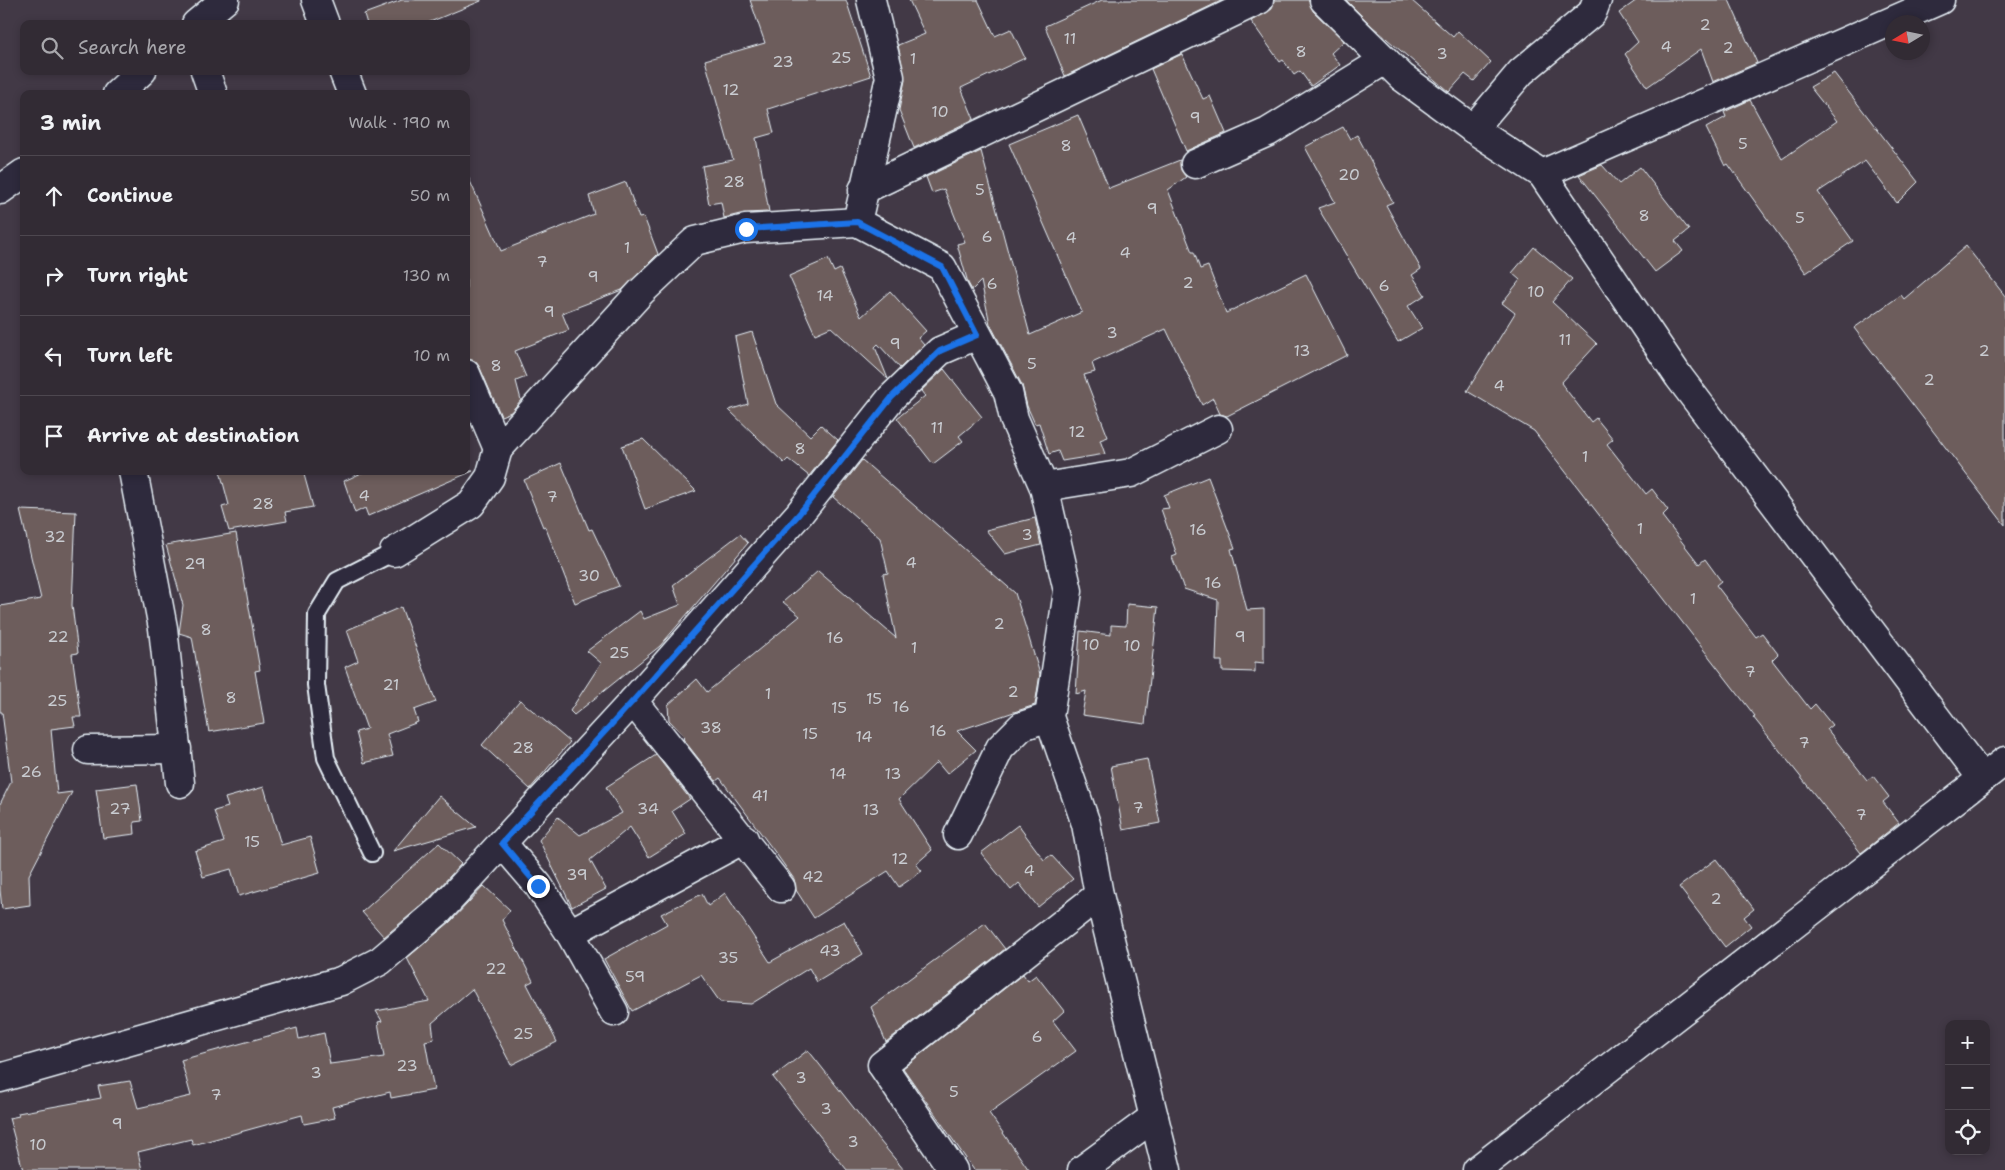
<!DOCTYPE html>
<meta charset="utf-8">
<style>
:root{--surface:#322b34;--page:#3d3740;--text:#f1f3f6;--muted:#a8a7ac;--line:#4d474f}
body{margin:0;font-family:"Shantell Sans",sans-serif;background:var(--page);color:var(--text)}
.controls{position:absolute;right:15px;bottom:15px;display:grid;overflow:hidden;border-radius:10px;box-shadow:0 2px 8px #0003}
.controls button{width:45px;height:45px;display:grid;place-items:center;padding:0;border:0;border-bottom:1px solid var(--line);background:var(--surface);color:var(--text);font:25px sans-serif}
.compass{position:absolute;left:1885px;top:15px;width:45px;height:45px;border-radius:50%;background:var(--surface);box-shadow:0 2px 8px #0003;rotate:260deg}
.stop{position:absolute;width:15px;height:15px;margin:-11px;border:4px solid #1a73e8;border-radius:50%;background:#fff}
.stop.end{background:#1a73e8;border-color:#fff;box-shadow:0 1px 5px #0008}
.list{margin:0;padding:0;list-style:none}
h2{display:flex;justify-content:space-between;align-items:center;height:65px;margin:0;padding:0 20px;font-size:21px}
h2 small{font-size:16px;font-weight:400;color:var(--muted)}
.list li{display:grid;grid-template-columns:32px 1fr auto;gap:15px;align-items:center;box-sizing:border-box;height:80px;padding:0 20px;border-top:1px solid var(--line)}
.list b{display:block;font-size:19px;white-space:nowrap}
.list em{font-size:16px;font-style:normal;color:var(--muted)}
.icon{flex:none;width:28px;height:28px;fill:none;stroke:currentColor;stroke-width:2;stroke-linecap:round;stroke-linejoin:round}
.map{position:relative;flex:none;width:2005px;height:1170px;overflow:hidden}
.search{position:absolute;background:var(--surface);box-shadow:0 2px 8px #0003;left:20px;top:20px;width:450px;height:55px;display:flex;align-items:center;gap:12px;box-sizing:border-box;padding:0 18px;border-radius:10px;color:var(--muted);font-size:19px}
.panel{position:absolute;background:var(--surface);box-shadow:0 2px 8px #0003;left:20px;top:90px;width:450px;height:385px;border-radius:10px}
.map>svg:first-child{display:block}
.building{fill:#6d5d5b;stroke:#e8f1f8}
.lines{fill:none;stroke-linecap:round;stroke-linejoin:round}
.lane-casing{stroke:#e8f1f8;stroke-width:20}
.street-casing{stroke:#e8f1f8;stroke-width:31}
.lane{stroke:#2f2a3d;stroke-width:16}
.street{stroke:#2f2a3d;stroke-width:28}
.route{stroke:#1a73e8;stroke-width:6}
.labels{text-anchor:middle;stroke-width:5;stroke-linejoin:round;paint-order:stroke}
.number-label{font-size:16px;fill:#c9ccd1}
</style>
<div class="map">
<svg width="2005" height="1170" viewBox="0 0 2005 1170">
<rect width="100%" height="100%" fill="#423946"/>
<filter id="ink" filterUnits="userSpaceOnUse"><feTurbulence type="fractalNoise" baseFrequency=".02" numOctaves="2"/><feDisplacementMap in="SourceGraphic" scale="10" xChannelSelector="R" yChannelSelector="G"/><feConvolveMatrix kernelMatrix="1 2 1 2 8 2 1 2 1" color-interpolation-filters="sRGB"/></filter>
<g filter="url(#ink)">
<!-- building -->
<g class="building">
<path d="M402,0H481V1L425,24H367L364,14Z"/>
<path d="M750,0H846L871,76L768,109L774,133L756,138L769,212L744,213L724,218L721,202L709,204L702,166L733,160L705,60L765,43Z"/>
<path d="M909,0H978L995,36L1011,29L1025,58L961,88L974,119L914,148L899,110L905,80L898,45L925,34Z"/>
<path d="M1102,0H1223L1065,76L1045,26Z"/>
<path d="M1274,0H1309L1313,11L1344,41L1331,53L1340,65L1311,86L1300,71L1294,75L1283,60L1280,62L1251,21L1272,9Z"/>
<path d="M1346,0H1411L1453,37L1458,31L1491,62L1474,81L1465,74L1449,92L1373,27Z"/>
<path d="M1637,0H1729L1757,63L1713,82L1701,49L1647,87L1625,54L1638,42L1619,13Z"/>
<path d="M1182,54L1203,99L1210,96L1226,133L1186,151L1151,69Z"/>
<path d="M1834,73L1918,182L1897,203L1865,161L1818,192L1853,241L1806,273L1728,164L1725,166L1706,128L1726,117L1724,112L1750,100L1782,159L1837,121L1810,87Z"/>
<path d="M1078,115L1109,188L1180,160L1181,170L1186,177L1168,190L1192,252H1194L1200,269L1208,266L1226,313L1306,274L1347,355L1227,416L1220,414L1213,398L1202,405L1166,329L1092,363L1095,372L1084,375L1108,437L1100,440L1105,454L1062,461L1058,451L1049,454L1039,423L1035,424L1027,406L1022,385L990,324L981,281L972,290L968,283L957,244L965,242L944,189L932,193L926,177L981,151L1030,335L1082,312L1009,144Z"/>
<path d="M1343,127L1350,139L1357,135L1393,202L1386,205L1421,269L1412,275L1425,295L1408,306L1422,328L1398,342L1318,208L1335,202L1305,147Z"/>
<path d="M1602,165L1619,184L1640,167L1689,230L1675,241L1683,251L1655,272L1579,175Z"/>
<path d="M466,172L501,251L594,214L589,196L626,182L639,218L644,217L658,254L622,290L562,313L569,330L515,351L526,377L516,381L521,400L511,412L501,416L480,368L475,361L468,359L466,354Z"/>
<path d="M1966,246L2005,296V525L1854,328L1901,295L1904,299Z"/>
<path d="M1534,247L1572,279L1552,302L1597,344L1561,383L1591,422L1596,418L1613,439L1607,444L1646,494L1652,489L1668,510L1662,516L1699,564L1705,559L1721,581L1716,585L1756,637L1762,633L1778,654L1772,660L1810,709L1815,704L1832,725L1827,729L1867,780L1873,776L1889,797L1883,802L1899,823L1861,853L1753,717L1755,716L1534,431L1467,391L1515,313L1502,303L1520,280L1512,273Z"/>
<path d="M828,259L834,272L840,269L861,317L890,291L926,331L918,338L924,345L900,368L878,344L875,347L888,379L831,327L815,334L789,276Z"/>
<path d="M752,332L776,404L810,436L821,425L838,440L809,476L788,459L784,463L729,410L748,404L735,337Z"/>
<path d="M944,369L982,417L959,436L963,441L933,464L897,418L925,396L921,391Z"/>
<path d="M643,439L696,491L645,509L622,446Z"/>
<path d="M862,460L1015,593L1040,674L1035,705L957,731L976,750L947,774L937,762L899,799L932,850L916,864L922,871L899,887L888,871L814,918L796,890L794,879L777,855L720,778L716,781L683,739L685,737L669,720L668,705L697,679L707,692L800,616L783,602L818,571L896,638L883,574L888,573L880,538L833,497Z"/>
<path d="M561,463L589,530L592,529L619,586L575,603L545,526L543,527L524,480Z"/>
<path d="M220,471H303L313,507L285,512L287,521L229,531L222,507L229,505Z"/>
<path d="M366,471H473L368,516L365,508L355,513L344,481Z"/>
<path d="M1208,477L1235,548L1231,549L1247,610L1264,609V663L1255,662V672L1222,671V661H1216L1218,600L1184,589L1172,557L1177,555L1161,509L1169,508L1164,495Z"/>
<path d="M20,510L76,512L72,605L78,653L72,654L81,717H73L75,726L51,729L57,794L72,792L29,875L30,905L2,909L0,890V804L11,782L2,712H0V606L41,599Z"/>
<path d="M1035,518L1041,545L1005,554L986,530Z"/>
<path d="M236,533L260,670L255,671L264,723L209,732L192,637L179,633L183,605L166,545Z"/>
<path d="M740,534L748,543L660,646L574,715L570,711L601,663L587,651L640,611L644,619L680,605L673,585Z"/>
<path d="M1127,604L1158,607L1145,724L1082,715L1086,691L1076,694L1080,631L1111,635V625L1126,626Z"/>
<path d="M401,607L436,702L414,710L418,722L387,734L393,756L364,763L356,732L367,729L345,667L358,661L347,630Z"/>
<path d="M520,700L570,742L530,789L482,745Z"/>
<path d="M656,755L690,799L672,811L686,834L649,857L630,827L590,860L606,889L572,907L539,840L558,817L580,835L622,813L606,787Z"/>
<path d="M1147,759L1160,823L1123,830L1111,766Z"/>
<path d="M137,784L142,821L134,822L135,834L103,838L96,789Z"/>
<path d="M264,787L281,845L310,837L320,873L239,896L231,869L203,877L195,851L224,842L214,811L228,807L225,798Z"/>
<path d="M439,796L476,827L393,851Z"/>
<path d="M1018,825L1044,860L1051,855L1073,879L1038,907L1019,883L1011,890L981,853Z"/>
<path d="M439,843L461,864L429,899L384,937L362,912Z"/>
<path d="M1716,859L1754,909L1744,917L1751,926L1725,947L1679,887Z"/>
<path d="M484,886L510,910L502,920L533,981L527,984L557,1042L511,1065L472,989L432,1023L434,1039L425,1041L434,1090L391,1098L390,1092L332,1107L335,1118L304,1124L302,1115L193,1145L191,1139L138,1152L142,1170H23L9,1118L19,1116L18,1113L101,1098L98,1086L130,1081L138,1108L191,1096L181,1060L297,1028L299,1039L324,1033L330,1064L384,1057L378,1022L382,1021L376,1011L429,1001L407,958L450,922Z"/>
<path d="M725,893L770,962L844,921L863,954L817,982L809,968L751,1004L720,1002L701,975L632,1011L604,959L667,924L661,914L702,894L708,906Z"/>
<path d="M985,923L1005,949L886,1042L871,1007Z"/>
<path d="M1023,974L1028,981L1036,975L1064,1011L1053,1021L1076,1051L989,1113L1029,1170H974L903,1068Z"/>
<path d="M808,1050L880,1141L904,1170H847L798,1109L773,1077Z"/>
</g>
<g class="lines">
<defs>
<path id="lane" d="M372,853L326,758L316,685L317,614L337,581L394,552"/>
<g id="street">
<path d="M316,0L325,24"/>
<path d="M871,0L890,77L857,222L942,267L1008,392L1014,419L1044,487L1068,591L1049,717L1086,824L1099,895L1167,1170"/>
<path d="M1324,0L1402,77L1473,129L1542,174L1679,377L1982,778"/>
<path d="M196,24L225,0"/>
<path d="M205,71L213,94"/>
<path d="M343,71L352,94"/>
<path d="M117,94L142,71"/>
<path d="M1473,129L1521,72L1592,13L1597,0"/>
<path d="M1195,164L1268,132L1385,60"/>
<path d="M1542,174L1940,0"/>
<path d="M0,190L24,173"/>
<path d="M863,190L1259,0"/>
<path d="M466,374L498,449L641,292L695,241L745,229L857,222"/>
<path d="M133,471L163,628L180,783"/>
<path d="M1044,487L1131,473L1218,429"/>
<path d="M394,552L471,504L490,477L498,449"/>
<path d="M633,701L781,888"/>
<path d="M88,750L177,749"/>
<path d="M958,835L1000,748L1022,726L1049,717"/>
<path d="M502,843L538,885L570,933L614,1012"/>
<path d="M570,933L744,839"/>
<path d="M0,1078L341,981L380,961L440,910L633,701L799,514L892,397L940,351L977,335"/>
<path d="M953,1170L882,1065L1099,895"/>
<path d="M1082,1170L1154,1117"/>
<path d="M1477,1170L2005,761"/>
</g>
</defs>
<!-- lane casing -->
<use href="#lane" class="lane-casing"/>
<!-- street casing -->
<use href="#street" class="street-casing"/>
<!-- lane -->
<use href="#lane" class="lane"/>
<!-- street -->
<use href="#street" class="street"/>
</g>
</g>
<g class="lines" filter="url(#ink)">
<!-- route -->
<path class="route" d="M538,886L502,843L633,701L799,514L892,397L940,351L977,335L942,267L857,222L746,229"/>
</g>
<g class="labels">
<!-- number labels -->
<g class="number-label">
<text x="1705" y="30">2</text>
<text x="1070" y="44">11</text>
<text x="1666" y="52">4</text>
<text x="1728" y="53">2</text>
<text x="1301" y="57">8</text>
<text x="1442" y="59">3</text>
<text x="841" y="63">25</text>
<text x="913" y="64">1</text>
<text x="783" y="67">23</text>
<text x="731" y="95">12</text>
<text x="940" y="117">10</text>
<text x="1195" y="123">9</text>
<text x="1743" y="149">5</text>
<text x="1066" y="151">8</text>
<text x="1349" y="180">20</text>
<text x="734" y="187">28</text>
<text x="980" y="195">5</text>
<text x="1152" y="214">9</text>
<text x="1644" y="221">8</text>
<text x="1800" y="223">5</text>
<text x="987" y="242">6</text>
<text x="1071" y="243">4</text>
<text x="627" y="253">1</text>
<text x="1125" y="258">4</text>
<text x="542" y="267">7</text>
<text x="593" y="282">9</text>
<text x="1188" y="288">2</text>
<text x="992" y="289">6</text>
<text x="1384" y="291">6</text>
<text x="1536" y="297">10</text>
<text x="825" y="301">14</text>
<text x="549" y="317">9</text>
<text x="1112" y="338">3</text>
<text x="1565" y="345">11</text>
<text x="895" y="349">9</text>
<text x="1302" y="356">13</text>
<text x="1984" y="356">2</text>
<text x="1032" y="369">5</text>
<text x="496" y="371">8</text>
<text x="1929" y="385">2</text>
<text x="1499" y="391">4</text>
<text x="937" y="433">11</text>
<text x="1077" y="437">12</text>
<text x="800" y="454">8</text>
<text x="1585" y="462">1</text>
<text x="364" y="501">4</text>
<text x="552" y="502">7</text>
<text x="263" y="509">28</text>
<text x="1640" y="534">1</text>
<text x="1198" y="535">16</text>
<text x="1027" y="540">3</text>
<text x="55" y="542">32</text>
<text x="911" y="568">4</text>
<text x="195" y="569">29</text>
<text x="589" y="581">30</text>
<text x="1213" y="588">16</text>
<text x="1693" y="604">1</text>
<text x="999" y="629">2</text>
<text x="206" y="635">8</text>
<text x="58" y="642">22</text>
<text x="1240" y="642">9</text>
<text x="835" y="643">16</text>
<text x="1091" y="650">10</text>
<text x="1132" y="651">10</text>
<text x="914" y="653">1</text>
<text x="619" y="658">25</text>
<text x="1750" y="677">7</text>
<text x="391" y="690">21</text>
<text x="1013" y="697">2</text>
<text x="768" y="699">1</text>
<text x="231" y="703">8</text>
<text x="874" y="704">15</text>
<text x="57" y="706">25</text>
<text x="901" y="712">16</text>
<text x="839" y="713">15</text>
<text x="711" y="733">38</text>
<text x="938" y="736">16</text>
<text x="810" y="739">15</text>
<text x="864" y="742">14</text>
<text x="1804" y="748">7</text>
<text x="523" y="753">28</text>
<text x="31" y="777">26</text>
<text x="838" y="779">14</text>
<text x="893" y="779">13</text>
<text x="760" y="801">41</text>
<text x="1138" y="813">7</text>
<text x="120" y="814">27</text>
<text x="648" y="814">34</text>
<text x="871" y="815">13</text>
<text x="1861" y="820">7</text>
<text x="252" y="847">15</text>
<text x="900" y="864">12</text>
<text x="1029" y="876">4</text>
<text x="577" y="880">39</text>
<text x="813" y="882">42</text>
<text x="1716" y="904">2</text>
<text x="830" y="956">43</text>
<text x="728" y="963">35</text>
<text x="496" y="974">22</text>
<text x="635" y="982">59</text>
<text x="523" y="1039">25</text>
<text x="1037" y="1042">6</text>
<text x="407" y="1071">23</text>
<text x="316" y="1078">3</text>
<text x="801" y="1083">3</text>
<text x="954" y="1097">5</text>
<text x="216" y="1100">7</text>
<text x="826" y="1114">3</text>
<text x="117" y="1129">9</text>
<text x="853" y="1147">3</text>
<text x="38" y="1150">10</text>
</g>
</g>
</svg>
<div class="controls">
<button>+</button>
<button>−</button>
<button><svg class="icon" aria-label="locate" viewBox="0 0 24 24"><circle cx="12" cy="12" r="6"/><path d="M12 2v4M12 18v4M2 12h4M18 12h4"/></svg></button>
</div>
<svg class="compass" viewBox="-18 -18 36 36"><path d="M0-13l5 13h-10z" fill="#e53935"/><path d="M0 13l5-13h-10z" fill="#a8a7ac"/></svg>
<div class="stop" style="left:746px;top:229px"></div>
<div class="stop end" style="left:538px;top:886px"></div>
<div class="search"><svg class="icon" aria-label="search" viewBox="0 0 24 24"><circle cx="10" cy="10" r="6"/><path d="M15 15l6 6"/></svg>Search here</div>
<section class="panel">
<h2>3 min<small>Walk · 190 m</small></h2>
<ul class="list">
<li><svg class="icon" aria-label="ahead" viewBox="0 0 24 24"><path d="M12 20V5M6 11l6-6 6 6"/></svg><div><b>Continue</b></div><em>50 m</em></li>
<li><svg class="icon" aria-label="right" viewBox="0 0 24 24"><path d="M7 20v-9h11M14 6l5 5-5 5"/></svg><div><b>Turn right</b></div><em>130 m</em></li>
<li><svg class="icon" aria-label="left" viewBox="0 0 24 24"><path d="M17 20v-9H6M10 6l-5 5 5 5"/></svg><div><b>Turn left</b></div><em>10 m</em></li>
<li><svg class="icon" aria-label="arrive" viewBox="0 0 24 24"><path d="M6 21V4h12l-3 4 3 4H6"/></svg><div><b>Arrive at destination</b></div></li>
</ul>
</section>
</div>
